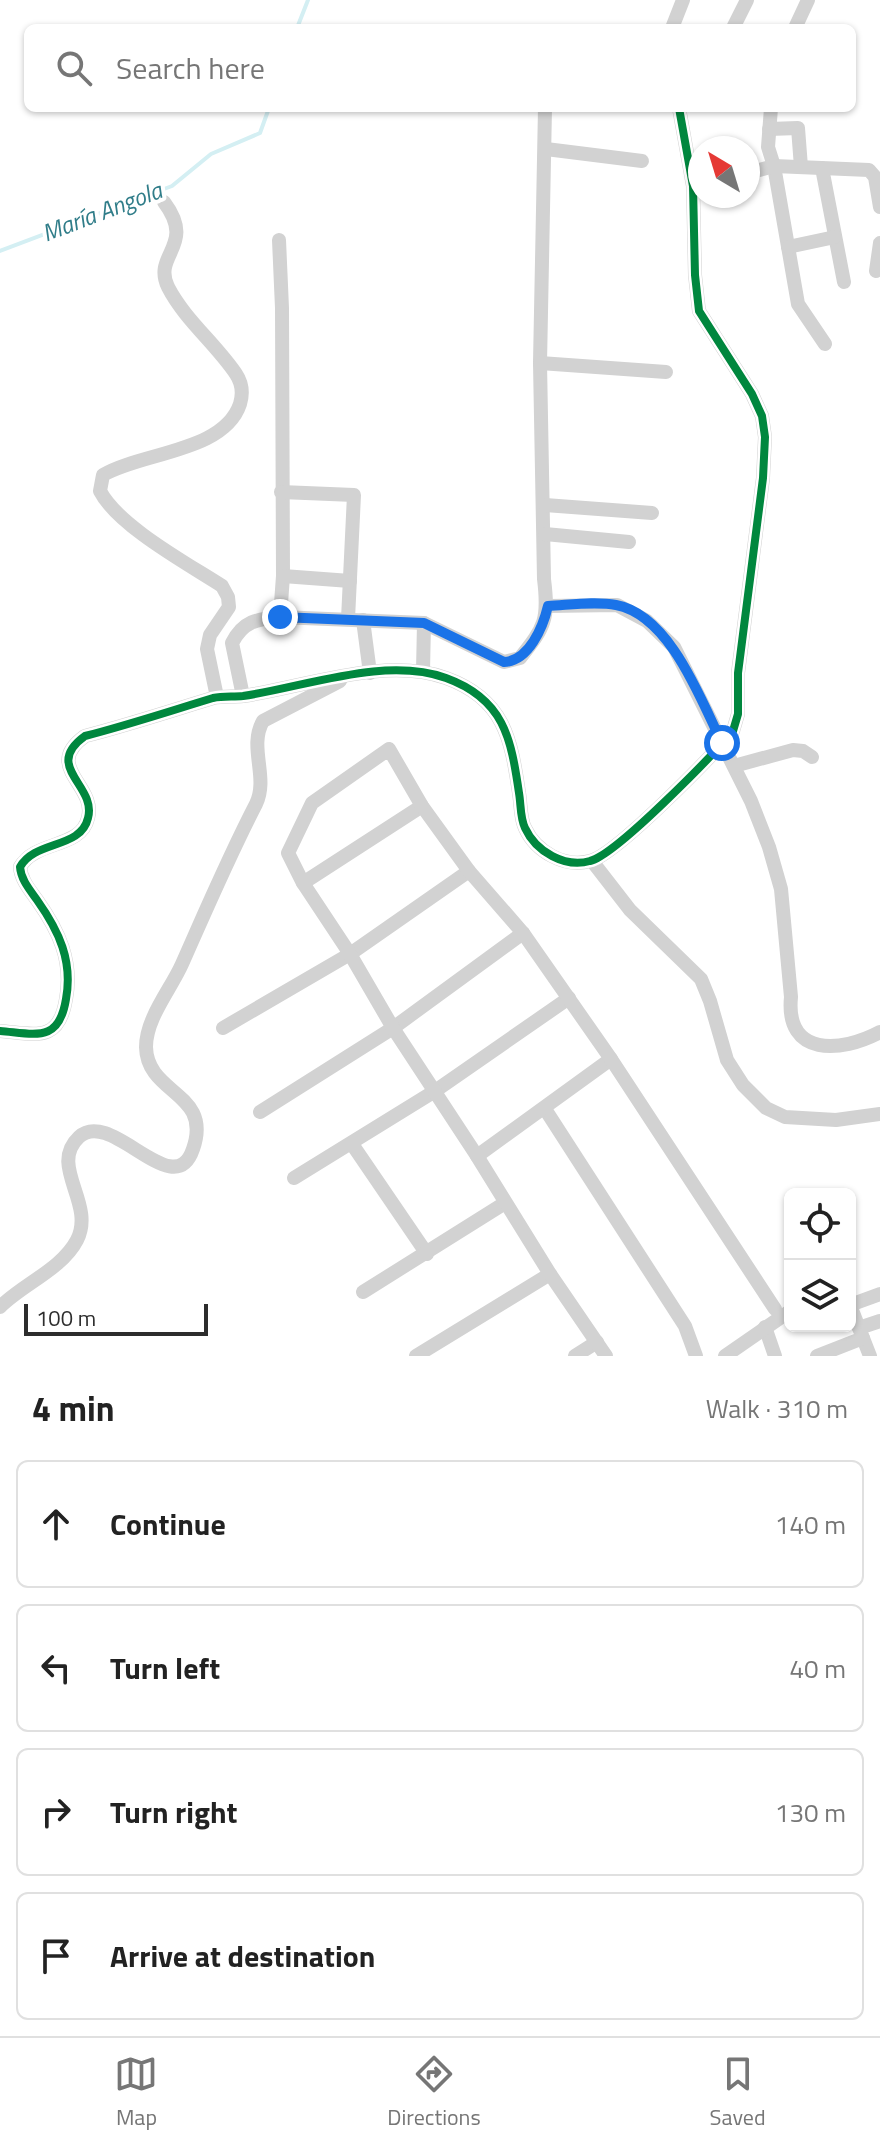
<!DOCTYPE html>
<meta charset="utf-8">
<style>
:root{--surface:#fff;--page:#f6f6f6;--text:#222;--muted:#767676;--line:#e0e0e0;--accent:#767676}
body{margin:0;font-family:"Titillium Web",sans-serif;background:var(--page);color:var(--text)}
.controls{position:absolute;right:24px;bottom:24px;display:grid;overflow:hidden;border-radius:12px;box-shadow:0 2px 6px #0004}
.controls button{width:72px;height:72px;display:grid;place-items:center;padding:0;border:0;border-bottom:2px solid var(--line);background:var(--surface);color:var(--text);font:40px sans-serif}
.compass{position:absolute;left:688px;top:136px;width:72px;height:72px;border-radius:50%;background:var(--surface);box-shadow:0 2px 6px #0004;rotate:322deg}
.scale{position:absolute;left:24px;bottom:20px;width:184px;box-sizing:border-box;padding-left:8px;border:4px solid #2d2d2d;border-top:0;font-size:22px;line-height:28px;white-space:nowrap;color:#2d2d2d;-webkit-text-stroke:6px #fff;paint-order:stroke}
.stop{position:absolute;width:24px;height:24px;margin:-18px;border:6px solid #1a73e8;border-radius:50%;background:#fff}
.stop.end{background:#1a73e8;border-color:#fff;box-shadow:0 2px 8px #0008}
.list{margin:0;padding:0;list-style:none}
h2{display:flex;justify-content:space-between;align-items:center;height:104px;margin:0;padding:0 32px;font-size:34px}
h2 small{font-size:26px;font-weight:400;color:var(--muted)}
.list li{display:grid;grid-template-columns:52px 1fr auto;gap:24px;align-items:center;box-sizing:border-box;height:128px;margin:0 16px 16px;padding:0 16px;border:2px solid var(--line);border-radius:12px}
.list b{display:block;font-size:30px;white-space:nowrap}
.list em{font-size:26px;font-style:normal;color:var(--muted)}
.icon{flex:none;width:44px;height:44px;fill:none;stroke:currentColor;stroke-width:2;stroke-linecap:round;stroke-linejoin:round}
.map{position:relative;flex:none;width:880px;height:1356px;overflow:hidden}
.search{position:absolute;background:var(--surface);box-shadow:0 2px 6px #0004;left:24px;right:24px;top:24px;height:88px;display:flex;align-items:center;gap:20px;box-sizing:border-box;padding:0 28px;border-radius:12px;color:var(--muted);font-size:30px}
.sheet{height:680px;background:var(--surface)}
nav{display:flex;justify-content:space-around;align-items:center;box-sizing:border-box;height:112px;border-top:2px solid var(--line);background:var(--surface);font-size:22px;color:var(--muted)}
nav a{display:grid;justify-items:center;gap:4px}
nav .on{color:var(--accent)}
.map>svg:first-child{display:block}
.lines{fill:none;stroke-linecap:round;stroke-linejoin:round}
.stream{stroke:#d4eff3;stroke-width:4}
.minor{stroke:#d2d2d2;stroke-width:14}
.cycleway-casing{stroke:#fff;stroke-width:13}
.cycleway{stroke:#00873e;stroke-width:8}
.route{stroke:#1a73e8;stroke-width:10}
.labels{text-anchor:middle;stroke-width:8;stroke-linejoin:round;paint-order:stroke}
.water-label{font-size:24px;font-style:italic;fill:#307d89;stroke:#fff}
</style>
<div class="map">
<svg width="880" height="1356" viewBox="0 0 880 1356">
<rect width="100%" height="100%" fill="#fff"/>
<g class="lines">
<!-- stream -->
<g class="stream">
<path d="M297,28L308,0"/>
<path d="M0,251L172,186L211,154L260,133L269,108"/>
</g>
<!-- minor -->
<g class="minor">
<path d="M672,28L683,0"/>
<path d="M733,28L747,0"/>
<path d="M795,28L808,0"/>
<path d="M771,108L768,147L774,166L798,304L825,344"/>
<path d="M769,129L798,128L801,167"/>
<path d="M546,149L642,161"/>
<path d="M822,168L844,282"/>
<path d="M748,173L774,166L869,170L875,177L880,207"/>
<path d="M164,202C197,246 152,254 168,287C185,320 216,344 236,374C242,383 243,394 240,404C224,452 142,452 103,475L100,491C118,526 188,564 222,586L228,597L229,607L210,635L207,649L217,697"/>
<path d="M279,240L282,308L283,576L280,617L424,623L504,662L520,658C545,627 549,619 544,579L540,363L545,108"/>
<path d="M788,247L835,237"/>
<path d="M876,271L880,243"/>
<path d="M540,363L666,372"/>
<path d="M281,492L354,495L348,619"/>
<path d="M545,505L652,513"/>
<path d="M545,534L629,542"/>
<path d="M283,576L350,581"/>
<path d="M548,606L617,605L647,621L674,647L751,801L769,847L781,889L791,997C785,1057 841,1053 880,1032"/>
<path d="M363,620L370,673"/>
<path d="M423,671L424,623"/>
<path d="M243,696L232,643C243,621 257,619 280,617"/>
<path d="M734,766L793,750L803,751L812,757"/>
<path d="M592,861L630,910L701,979L710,1001L727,1060L743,1085L766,1108L785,1117L836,1120L880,1114"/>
<path d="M303,883L422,806"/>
<path d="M223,1028L350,954L469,871"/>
<path d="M0,1031C36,1034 59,1043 66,999C73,961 59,931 37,900C30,890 21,880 20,867C35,840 81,849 88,818C97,785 42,767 85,736C128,725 170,711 213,698C223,696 233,697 243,696C305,687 385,656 446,678C504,699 511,738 519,793C521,804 520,818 525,828C536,852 565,868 590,861C616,855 713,755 733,731L738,714V673L763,478L765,437L762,416L752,394L699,311L695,275L693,186L679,108"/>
<path d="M545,1109L685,1326L696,1356"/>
<path d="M260,1112L393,1028L523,933"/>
<path d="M352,1144L427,1254"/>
<path d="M477,1156L611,1059"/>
<path d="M294,1178L435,1091L569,998"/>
<path d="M363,1292L505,1203"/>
<path d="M850,1305L870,1356"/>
<path d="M850,1305L880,1294"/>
<path d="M0,1307C23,1284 62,1269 77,1240C96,1203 48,1166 79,1137C111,1107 174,1205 193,1149C213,1092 147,1095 146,1047C146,1018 171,989 182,964C206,910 229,856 256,804C269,777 248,747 263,721L340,681"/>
<path d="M765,1327L775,1356"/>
<path d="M859,1328L880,1321"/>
<path d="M416,1356L550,1274"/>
<path d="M575,1356L597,1342"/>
<path d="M606,1356L550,1274L477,1156L393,1028L350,954L303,883L288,853L312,803L389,749L422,806L469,871L523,933L611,1059L775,1309"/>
<path d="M725,1356L790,1311"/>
<path d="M817,1356L863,1338"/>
</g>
<defs>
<path id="cycleway" d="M0,1031C36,1034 59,1043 66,999C73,961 59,931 37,900C30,890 21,880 20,867C35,840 81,849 88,818C97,785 42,767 85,736C128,725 170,711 213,698C223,696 233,697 243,696C305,687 385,656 446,678C504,699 511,738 519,793C521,804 520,818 525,828C536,852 565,868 590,861C616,855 713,755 733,731L738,714V673L763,478L765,437L762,416L752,394L699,311L695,275L693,186L679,108"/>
</defs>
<!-- cycleway casing -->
<use href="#cycleway" class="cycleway-casing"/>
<!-- cycleway -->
<use href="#cycleway" class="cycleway"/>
</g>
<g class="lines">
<!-- route -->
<path class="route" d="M280,617L424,623L504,662C529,661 543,627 548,606C569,605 595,601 616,605C670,615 701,700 722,743"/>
</g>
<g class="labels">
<!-- water labels -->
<g class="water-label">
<text transform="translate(102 212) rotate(-21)" y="8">María Angola</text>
</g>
</g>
</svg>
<div class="controls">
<button><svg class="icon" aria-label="locate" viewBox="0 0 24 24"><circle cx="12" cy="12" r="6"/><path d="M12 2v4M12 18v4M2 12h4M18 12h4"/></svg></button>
<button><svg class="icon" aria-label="layers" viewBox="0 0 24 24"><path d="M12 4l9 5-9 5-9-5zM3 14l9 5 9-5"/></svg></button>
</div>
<svg class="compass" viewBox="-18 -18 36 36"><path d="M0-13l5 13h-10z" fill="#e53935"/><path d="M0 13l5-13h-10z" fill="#767676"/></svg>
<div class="scale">100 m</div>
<div class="stop" style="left:722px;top:743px"></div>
<div class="stop end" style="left:280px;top:617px"></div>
<div class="search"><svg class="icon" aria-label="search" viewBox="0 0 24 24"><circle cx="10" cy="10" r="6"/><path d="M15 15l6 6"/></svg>Search here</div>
</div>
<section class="sheet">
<h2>4 min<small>Walk · 310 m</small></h2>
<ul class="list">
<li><svg class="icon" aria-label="ahead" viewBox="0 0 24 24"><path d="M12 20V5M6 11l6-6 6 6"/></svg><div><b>Continue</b></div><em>140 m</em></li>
<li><svg class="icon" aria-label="left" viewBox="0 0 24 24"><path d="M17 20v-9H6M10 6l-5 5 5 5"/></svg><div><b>Turn left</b></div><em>40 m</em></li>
<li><svg class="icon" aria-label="right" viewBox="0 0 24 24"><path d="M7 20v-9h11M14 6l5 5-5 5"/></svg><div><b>Turn right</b></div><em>130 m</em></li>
<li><svg class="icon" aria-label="arrive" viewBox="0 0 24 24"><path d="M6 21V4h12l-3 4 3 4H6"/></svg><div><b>Arrive at destination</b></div></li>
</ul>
</section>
<nav>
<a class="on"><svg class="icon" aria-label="map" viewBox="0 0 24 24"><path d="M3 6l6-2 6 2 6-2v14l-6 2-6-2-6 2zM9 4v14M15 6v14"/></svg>Map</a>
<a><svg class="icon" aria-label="directions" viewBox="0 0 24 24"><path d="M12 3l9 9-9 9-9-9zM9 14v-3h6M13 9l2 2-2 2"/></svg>Directions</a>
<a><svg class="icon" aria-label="saved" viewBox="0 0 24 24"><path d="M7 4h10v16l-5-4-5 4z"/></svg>Saved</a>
</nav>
